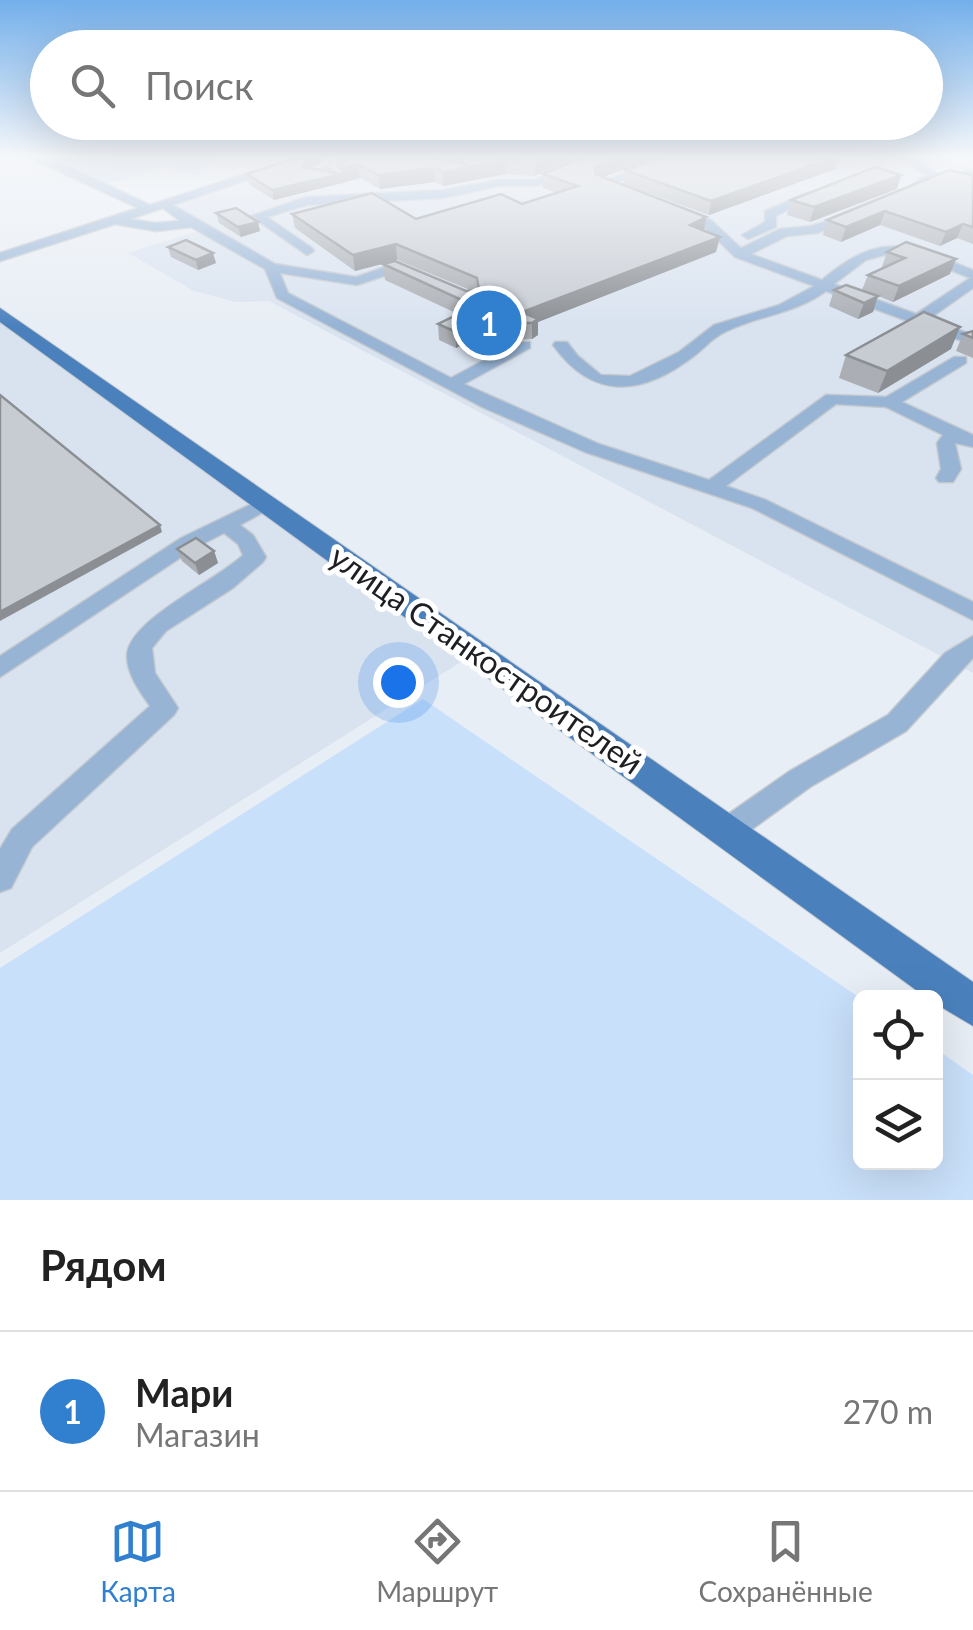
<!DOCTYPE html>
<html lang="ru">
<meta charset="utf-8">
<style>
:root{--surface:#fff;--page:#f2f2f2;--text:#222;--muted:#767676;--line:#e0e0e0;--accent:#3180cf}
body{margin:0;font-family:Lato,sans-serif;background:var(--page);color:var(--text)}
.controls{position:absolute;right:30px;bottom:30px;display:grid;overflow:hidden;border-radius:15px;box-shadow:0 10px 40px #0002}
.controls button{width:90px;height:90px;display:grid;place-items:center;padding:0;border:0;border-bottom:2px solid var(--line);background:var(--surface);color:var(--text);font:50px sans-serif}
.you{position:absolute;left:398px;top:682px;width:35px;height:35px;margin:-25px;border:8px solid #fff;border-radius:50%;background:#1a73e8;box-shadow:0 0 0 15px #1a73e833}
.badge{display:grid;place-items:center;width:65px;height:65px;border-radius:50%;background:var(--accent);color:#fff;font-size:32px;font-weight:700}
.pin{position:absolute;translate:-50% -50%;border:5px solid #fff;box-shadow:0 2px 10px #0006}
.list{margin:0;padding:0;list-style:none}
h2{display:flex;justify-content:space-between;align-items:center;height:130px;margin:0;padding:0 40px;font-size:42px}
h2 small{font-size:32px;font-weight:400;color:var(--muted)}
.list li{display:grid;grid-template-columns:65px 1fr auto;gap:30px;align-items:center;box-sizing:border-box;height:160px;padding:0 40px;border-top:2px solid var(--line)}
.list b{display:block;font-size:38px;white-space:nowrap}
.list p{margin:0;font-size:32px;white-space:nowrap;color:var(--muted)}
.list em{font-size:32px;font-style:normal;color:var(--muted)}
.icon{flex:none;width:55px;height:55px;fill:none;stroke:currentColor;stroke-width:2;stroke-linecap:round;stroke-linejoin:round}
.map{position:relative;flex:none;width:973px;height:1200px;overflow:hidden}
.search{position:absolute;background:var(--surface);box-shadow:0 10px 40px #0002;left:30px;right:30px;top:30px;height:110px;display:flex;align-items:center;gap:25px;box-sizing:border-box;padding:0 35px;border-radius:55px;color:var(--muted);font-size:38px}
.sheet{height:290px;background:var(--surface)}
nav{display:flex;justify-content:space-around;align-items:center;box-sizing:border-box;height:140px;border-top:2px solid var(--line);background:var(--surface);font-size:28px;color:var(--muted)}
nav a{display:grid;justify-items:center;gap:5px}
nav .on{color:var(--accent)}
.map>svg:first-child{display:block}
.built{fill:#d9e3f0}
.green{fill:#c9e0fa}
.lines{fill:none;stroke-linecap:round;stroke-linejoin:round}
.minor-casing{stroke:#c3c9cf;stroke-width:3}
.major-casing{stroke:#c3c9cf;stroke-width:2}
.minor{fill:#97b4d5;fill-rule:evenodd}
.major{fill:#4a81bd;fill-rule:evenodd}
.wall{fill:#abafb5}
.shaded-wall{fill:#8b8f94}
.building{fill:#c7ccd3;stroke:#8b8f94;stroke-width:2.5}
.labels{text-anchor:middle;stroke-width:10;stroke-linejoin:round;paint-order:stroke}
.street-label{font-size:32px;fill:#1d1f22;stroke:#fff}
</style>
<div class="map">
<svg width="973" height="1200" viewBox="0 0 973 1200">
<rect width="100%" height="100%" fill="#e8eef5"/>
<!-- built -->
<g class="built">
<path d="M316,158H397L422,165L477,158H973V673L269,301L236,302L194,291L128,253L208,228L171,205Z"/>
<path d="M0,319L472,655L0,953Z"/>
</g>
<!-- green -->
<g class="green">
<path d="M50,158H215L197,175L170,170L173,164L106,185Z"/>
<path d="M423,699L860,998V1162H936V1049L973,1075V1200H0V968Z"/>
</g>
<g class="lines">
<defs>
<g id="minor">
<path d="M30,158L59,162L150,205L295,158H312L173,205L275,264L356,277L396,263L418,271L420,274L413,278L396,272L357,285L280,273L288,293L451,378L518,342H530V348L464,384L599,444L709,480L826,395L886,397L954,357H966V363L902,402L973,435V447L955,443L961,469L953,482H939L936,478L941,469L937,443L943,435L886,407L836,404L726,486L766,500L973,602V620L752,508L585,452L482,407L277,298L265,269L191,227L156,231L115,224L0,261V253L138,208ZM163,208L180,221L156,223L130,219Z"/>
<path d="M588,158H604L537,186H499L443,198L307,205L267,217L312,248L314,251L307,255L251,216L306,197L443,190L499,180H535Z"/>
<path d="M667,158H684L611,184L622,190V194H614L595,184Z"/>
<path d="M898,158H912L940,175L910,196H902V192L926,175Z"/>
<path d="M328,166L342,175V179H334L326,173L312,176L306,173Z"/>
<path d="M968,170L973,171V178L962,173Z"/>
<path d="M809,192L819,194L776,216V227L748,239L742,235L765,222V211Z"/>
<path d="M673,208L711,220L741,248L780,229L811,226L857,212V218L817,233L787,236L751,254L822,280C881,230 908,244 973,270V288L929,319L973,335V345L826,291C795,314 759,315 725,332C712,338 705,348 694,356C642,396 593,401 553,345L555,342H567L578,356L601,375L630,376L679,352L714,325L779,305L814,286L735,257L703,226L673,214ZM896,252L914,255L970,278L916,314L834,284L866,260Z"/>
<path d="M266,497L276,503L273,507L240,525L253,535L266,557L263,562L233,588L166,631L152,648L155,673L178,708L174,715L32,847L11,888L0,892V849L12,829L150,706C140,692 127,674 127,656C128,620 216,581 243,555L238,544L224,533L195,548L0,677V656L181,538Z"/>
<path d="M973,636V658L906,731L810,787L737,840L727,844L717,840L713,831L717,822L790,771L888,715L945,653Z"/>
</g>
<path id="major" d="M0,308L973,982V1026L936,1004V998H927L0,322Z"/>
</defs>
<!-- minor casing -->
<use href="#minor" class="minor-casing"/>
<!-- major casing -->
<use href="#major" class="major-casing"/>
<!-- minor -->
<use href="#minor" class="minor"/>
<!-- major -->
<use href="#major" class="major"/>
</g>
<!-- wall -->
<g class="wall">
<path d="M336,158H435L446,160V158H573V160L534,176L506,174L443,186L435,182L380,189L360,178L342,183L341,171L337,167Z"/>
<path d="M655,158L603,177L706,217L704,230L716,252L538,322V335L532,339L514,340L492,330L456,348L439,340L438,324L458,314L385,280L383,264L466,291L470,290L397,260L355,271L295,228L292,214L416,219L522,204L557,193L543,188V174Z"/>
<path d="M321,164L309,168L342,183L274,200L249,184L247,174Z"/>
<path d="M835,169L709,215L623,184L625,170Z"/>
<path d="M973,175V244L957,238L940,246L880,225L841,242L823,235L827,220Z"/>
<path d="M897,189L810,222L787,215L791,200Z"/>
<path d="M216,213L258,222L260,231L241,237L219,223Z"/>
<path d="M168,247L216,263L198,270L171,257Z"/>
<path d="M887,252L950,274L893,302L878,296L873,312L858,319L829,306L834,290H862L868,275L884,267H882Z"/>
<path d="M973,331V358L956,351L963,334Z"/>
<path d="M951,349L878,393L839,378L846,355Z"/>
<path d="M177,549L214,551L218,563L199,575L182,561Z"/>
</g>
<!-- shaded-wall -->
<g class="shaded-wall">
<path d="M310,158H321V164L305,169L303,167L304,160Z"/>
<path d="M545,158H573V160L534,176L535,163Z"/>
<path d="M619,158H655L594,180L595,167Z"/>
<path d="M832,158H838L835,169L709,215L711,201Z"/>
<path d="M506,160V174L443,186V172Z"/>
<path d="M358,164L360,178L342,183L341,169Z"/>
<path d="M434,168L435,182L380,189L379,175Z"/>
<path d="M341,174L342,183L274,200L272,190Z"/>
<path d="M901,175L897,189L810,222L814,207Z"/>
<path d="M885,211L880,225L841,242L846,227Z"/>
<path d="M706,217L704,232L690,225Z"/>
<path d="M258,222L260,231L241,237L238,227Z"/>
<path d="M963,224L957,238L940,246L946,232Z"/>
<path d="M720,237L716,252L538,322V335L532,339V323L522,312Z"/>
<path d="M396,244L397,260L355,271L353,255Z"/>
<path d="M213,253L216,263L198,270L196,260Z"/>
<path d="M956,259L950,274L893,302L899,286Z"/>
<path d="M878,296L873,312L858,319L864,303Z"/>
<path d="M493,314L492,330L456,348V332Z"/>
<path d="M960,327L951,349L878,393L887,371Z"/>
<path d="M160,525L162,532L0,621V612Z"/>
<path d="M214,551L218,563L199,575L195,563Z"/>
</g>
<!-- building -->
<g class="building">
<path d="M296,158H310L304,160L303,167L341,174L272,190L247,174Z"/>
<path d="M341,158H435L469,165L457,158H545L535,163L506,160L443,172L434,168L379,175L358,164L341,169L344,161Z"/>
<path d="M582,158H619L595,167V174L706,217L690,225L720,237L522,312L538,319L532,323H515L493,314L456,332L438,324L475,306L383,264L395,261L466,291L479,290L477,278L396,244L353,255L292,214L372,193L416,219L501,194L522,204L578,186L543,174Z"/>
<path d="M659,158H832L711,201L625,170Z"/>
<path d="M875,167L901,175L814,207L791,200Z"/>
<path d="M949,170L973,175V227L963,224L946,232L885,211L846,227L827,220Z"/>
<path d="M236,208L258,222L238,227L216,213Z"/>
<path d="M186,240L213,253L196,260L168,247Z"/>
<path d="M906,242L956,259L899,286L868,275L905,258L887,252Z"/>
<path d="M846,285L878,296L864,303L834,290Z"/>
<path d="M924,312L960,327L887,371L846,355Z"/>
<path d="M973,331V338L963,334Z"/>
<path d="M0,395L160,525L0,612Z"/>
<path d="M196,538L214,551L195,563L177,549Z"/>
</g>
<!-- sky -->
<linearGradient id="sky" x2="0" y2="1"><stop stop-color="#73afeb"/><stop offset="0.48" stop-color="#f5f7fa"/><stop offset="1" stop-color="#f5f7fa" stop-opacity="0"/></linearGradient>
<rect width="973" height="326" fill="url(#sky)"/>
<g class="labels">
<!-- street labels -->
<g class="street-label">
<text transform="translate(486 660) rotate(35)" y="11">улица Станкостроителей</text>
</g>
</g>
</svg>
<div class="controls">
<button><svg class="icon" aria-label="locate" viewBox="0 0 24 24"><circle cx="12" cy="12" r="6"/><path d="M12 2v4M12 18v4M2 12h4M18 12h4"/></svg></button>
<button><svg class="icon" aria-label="layers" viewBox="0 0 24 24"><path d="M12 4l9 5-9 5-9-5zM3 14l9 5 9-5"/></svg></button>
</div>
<div class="you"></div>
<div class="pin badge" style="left:489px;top:323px">1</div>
<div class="search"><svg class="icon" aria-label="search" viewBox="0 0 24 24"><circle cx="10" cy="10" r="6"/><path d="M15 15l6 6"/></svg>Поиск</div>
</div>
<section class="sheet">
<h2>Рядом<small></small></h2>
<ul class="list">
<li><span class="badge">1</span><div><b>Мари</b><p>Магазин</p></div><em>270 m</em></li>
</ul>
</section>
<nav>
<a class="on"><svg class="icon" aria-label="map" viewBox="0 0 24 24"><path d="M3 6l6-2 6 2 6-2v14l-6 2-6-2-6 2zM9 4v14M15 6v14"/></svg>Карта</a>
<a><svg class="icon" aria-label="directions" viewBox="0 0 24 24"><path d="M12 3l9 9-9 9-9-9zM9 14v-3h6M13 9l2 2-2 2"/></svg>Маршрут</a>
<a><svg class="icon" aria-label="saved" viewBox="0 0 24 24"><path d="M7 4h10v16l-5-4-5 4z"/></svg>Сохранённые</a>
</nav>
